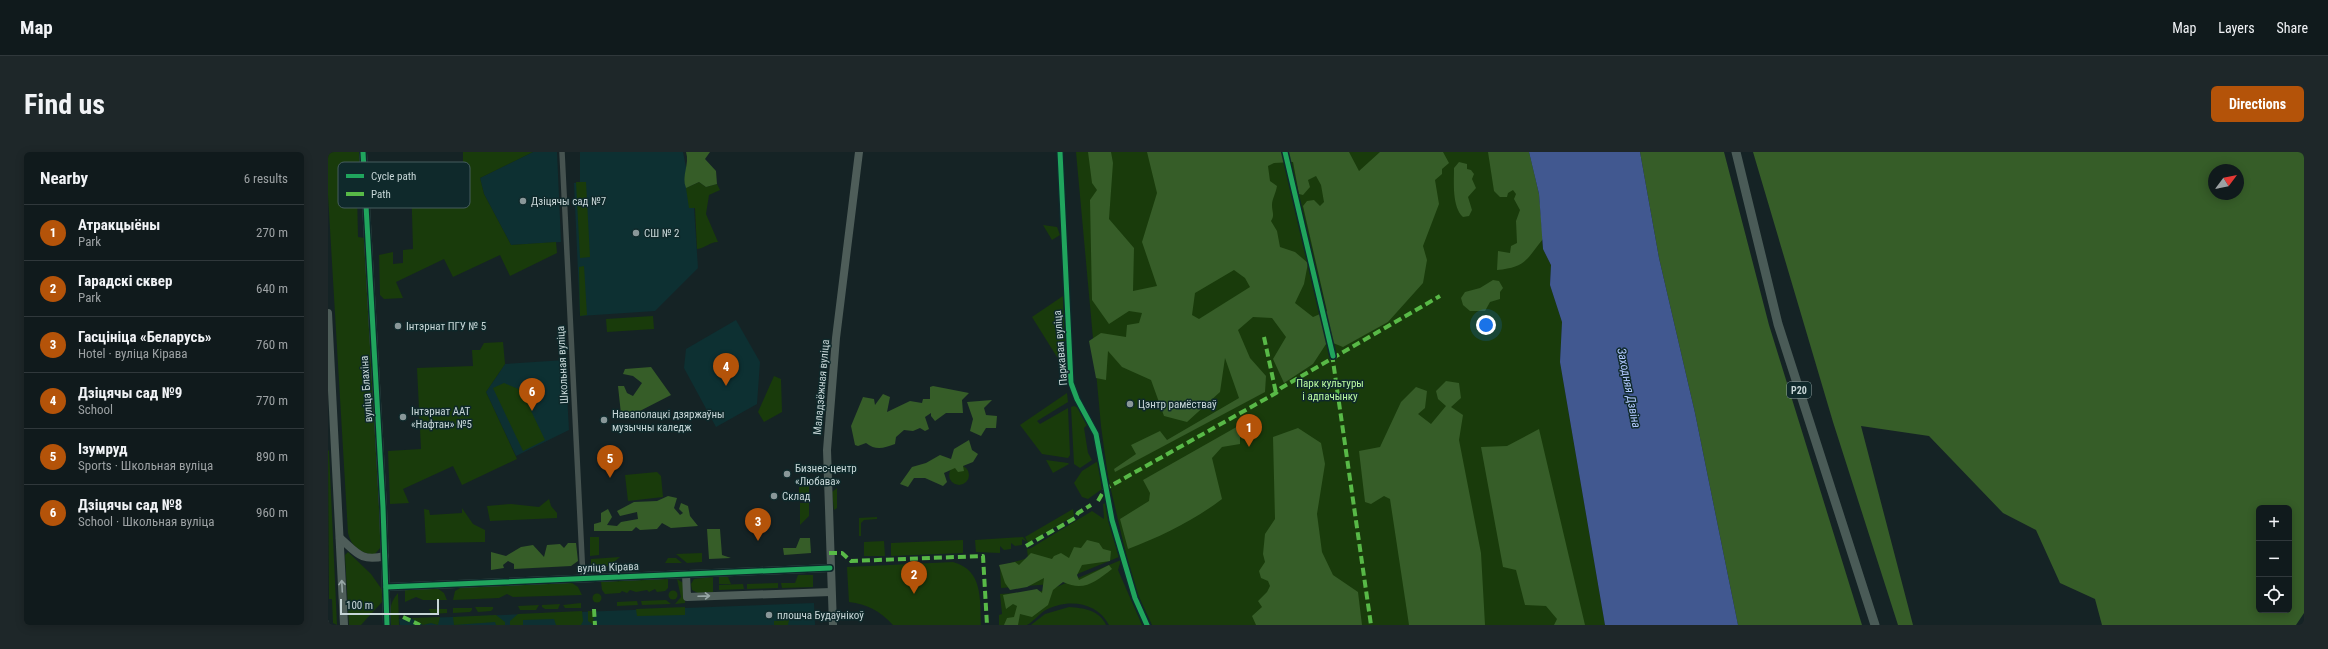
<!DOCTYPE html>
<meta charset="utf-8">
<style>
:root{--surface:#101a1c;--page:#1e2729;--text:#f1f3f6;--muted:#9ca1a3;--line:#30383b;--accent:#b45309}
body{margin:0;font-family:"Roboto Condensed",sans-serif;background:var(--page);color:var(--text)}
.controls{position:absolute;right:12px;bottom:12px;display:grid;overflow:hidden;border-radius:6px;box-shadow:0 2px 10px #0003}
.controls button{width:36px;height:36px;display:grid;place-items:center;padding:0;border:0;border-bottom:1px solid var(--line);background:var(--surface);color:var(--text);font:20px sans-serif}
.compass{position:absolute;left:1880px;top:12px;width:36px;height:36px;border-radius:50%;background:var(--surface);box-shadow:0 2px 10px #0003;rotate:58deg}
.scale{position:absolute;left:12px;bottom:10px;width:99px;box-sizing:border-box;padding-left:4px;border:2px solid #c7d6d7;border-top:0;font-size:11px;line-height:14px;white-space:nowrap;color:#c7d6d7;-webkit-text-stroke:3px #0f292b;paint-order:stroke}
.you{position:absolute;left:1158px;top:173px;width:14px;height:14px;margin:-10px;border:3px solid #fff;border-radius:50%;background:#1a73e8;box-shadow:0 0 0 6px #1a73e833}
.badge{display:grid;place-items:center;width:26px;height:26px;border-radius:50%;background:var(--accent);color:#fff;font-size:13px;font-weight:700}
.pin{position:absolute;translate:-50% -33px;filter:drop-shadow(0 1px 2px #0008)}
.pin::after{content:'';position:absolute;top:21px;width:14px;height:12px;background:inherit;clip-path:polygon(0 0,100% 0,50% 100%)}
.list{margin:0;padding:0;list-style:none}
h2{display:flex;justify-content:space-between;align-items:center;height:52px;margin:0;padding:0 16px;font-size:17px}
h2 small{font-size:13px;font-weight:400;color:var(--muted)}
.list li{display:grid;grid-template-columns:26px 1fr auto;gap:12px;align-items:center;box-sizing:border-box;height:56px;padding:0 16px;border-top:1px solid var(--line)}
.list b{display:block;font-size:15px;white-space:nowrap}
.list p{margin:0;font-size:13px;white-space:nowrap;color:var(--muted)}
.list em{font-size:13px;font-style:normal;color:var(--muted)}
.icon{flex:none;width:22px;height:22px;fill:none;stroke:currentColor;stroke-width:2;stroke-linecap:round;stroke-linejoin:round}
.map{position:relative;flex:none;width:1976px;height:473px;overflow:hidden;border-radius:6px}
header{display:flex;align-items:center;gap:24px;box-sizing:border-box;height:56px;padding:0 20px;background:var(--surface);border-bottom:1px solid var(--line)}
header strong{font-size:19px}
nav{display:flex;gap:22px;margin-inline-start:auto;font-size:14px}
.intro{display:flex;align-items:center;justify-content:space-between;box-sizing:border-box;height:96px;padding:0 24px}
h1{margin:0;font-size:28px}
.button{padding:10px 18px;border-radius:6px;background:var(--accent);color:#fff;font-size:14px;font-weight:700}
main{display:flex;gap:24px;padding:0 24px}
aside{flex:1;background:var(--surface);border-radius:6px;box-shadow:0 2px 10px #0003}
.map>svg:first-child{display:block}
.built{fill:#0d3032}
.green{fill:#193b0b}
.forest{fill:#365d28;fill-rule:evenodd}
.water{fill:#415890}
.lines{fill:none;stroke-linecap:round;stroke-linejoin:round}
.street{stroke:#465350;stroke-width:5.5}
.secondary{stroke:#4e5d59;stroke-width:8}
.primary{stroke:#4a5b57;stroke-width:9}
.tram{stroke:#4f5a58;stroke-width:1}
.quiet{stroke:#58b947;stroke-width:4;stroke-dasharray:8 4;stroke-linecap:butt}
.cycleway-casing{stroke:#0f292b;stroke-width:8}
.cycleway{stroke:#20a55d;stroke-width:5}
.oneway{stroke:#97a6a5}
.poi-dot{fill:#899799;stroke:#0f292b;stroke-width:1.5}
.labels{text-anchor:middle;stroke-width:3;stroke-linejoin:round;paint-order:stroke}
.shield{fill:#0f292b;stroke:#90a2a3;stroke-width:1}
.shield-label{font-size:10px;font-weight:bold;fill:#c7d6d7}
.poi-label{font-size:11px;fill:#c7d6d7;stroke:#0f292b;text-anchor:start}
.street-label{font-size:11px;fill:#c7d6d7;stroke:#0f292b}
.park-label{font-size:11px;fill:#b9f9a0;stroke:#0f292b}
.water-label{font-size:12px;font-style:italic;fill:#b1c8fe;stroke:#0f292b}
.key{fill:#0f292b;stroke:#465d5f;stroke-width:1}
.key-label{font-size:11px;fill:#c7d6d7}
</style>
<header>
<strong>Map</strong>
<nav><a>Map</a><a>Layers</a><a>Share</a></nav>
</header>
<div class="intro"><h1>Find us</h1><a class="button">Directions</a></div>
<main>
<aside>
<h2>Nearby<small>6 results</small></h2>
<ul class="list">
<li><span class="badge">1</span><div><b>Атракцыёны</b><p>Park</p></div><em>270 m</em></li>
<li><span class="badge">2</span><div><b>Гарадскі сквер</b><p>Park</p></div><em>640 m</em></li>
<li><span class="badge">3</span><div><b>Гасцініца «Беларусь»</b><p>Hotel · вуліца Кірава</p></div><em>760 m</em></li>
<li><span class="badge">4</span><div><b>Дзіцячы сад №9</b><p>School</p></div><em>770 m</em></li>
<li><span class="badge">5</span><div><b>Ізумруд</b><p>Sports · Школьная вуліца</p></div><em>890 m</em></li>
<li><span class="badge">6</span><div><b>Дзіцячы сад №8</b><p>School · Школьная вуліца</p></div><em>960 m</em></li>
</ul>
</aside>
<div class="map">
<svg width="1976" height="473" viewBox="0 0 1976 473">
<rect width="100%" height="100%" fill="#152325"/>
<!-- built -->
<g class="built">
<path d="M205,0H229L233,90L183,93L156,42L152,26Z"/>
<path d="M252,0H355L366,56L370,116L327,159L252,164L246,31H252Z"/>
<path d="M408,168L432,210L429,252L388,275L356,216L358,197Z"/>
<path d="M237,208L241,278L188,304L158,240L177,212Z"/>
<path d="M486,451L487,473H72L71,467Z"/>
</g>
<!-- green -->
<g class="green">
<path d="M0,0H33L35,38L29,40L30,85L37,86L53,395L46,403C32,401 23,394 20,381L0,43Z"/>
<path d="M135,0H205L152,26L156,42L183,93L228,90L229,101L182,124L172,103L125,125L116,107L68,130L75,146L56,147L52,143L51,103L65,100V112L75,111V98L85,97L83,27H69V14L135,11Z"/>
<path d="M748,0H1201L1207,20L1215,97L1223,113L1222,133L1234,170L1232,210L1277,473H824L805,432L780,325L773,274Z"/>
<path d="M248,30H258L262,105L252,106Z"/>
<path d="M371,30L378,35L389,32L392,38L381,43L378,62L390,90C381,90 378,96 369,97L367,56H361L358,36Z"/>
<path d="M715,73L729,75L732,83L724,88Z"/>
<path d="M256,114L259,163L252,164L251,115Z"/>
<path d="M735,144L739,221L704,165Z"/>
<path d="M325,164L326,177L279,180L278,167Z"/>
<path d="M175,190L177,212L158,240L189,307L134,333L125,314L75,337L81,351L62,352L60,299L93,297L89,216L145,214L144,198H152L156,191Z"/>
<path d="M446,224L453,227L454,260L436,270L430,260Z"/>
<path d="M176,231L193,238L217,288L195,299L165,236Z"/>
<path d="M739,241L740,250L709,269L712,272L740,256L742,303L740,306L714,302L692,273Z"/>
<path d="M746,254L751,256L760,272L756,276L760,301L764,308L752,316L746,312L743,255Z"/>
<path d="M0,298L1,299L9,473L5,471L4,447H1Z"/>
<path d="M718,308L740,311L741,312L725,321Z"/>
<path d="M770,309L774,337L760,347L754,345L746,331L754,319Z"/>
<circle cx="631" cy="323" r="10"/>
<path d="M329,320L333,324L335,345L300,349L297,323Z"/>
<path d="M481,334V347H471V335Z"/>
<path d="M509,336V356L506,358L504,340Z"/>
<path d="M221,347L223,354L229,361V366L162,369L159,354L183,352L211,355Z"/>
<path d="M472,351H481V364L472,373Z"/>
<path d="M777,351L791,405L725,432L673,436L672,414L700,406L699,397L703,396L764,359L776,367L775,352Z"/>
<path d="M134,356L145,372L157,378V390L98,391L96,357L101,358L102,363L134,361Z"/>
<path d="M745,357L746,364L700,391L697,385Z"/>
<path d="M549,365V367L536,368L533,371V384H531V366Z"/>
<path d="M262,385H271V403L262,404Z"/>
<path d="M695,385L699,390L694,387V393L687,394L683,391V397L676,398L672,394V401L648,400L647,388Z"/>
<path d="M635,388V401L563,404V391Z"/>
<path d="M556,389L557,404H536V390Z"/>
<path d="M20,400L43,422L55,439L54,450L33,473H21L17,403Z"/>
<path d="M374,401V410L359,411L348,402Z"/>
<path d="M292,405L281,414L263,415V407Z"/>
<path d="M340,406H348L354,411H337Z"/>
<path d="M793,408L790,418L814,473H781C769,449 738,446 716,459C710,463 705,470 699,473C692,473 678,473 671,473V463L674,462L672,442L710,440L726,436Z"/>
<path d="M625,410C655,418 652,447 653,473H565C552,459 539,452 521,450L519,415Z"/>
<path d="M470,423H485V435L454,436L453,431H467Z"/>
<path d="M385,425V440L370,441L364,438L363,432L366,427Z"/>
<path d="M391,425H400L403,432H391Z"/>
<path d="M340,427V436L337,439L329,440L327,437L321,440L319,438L308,440L302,438L299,441L294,439L292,441L277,442L274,438L273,430Z"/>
<path d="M349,427L357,432V451L347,452L353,445Z"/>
<path d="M244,431L250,435L254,443L185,445L179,442L171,446L125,448L127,439L134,435Z"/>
<path d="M450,431V436L419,437V432Z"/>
<path d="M415,432L416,437L391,438V433Z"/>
<path d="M109,436L116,441L119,448H95L88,445L77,450V438Z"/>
<circle cx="345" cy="443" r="4.5"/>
<path d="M70,441L71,473H62C62,460 61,451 70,441Z"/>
<circle cx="269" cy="446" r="4.5"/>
<path d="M338,448L343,452L314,453L313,449Z"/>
<path d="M309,449L310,453L289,454V450Z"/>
<path d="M253,451V456H237L235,453Z"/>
<path d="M232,452L230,457H217L214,455V453Z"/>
<path d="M211,453L208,458H192L190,454Z"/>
<path d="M147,455H165V457L163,459L150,460Z"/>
<path d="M357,455V463L309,464L308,457Z"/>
<path d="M741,455C756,456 771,458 778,473H703L717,462Z"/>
<path d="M125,456H144V458L142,460L125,461Z"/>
<path d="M101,457H119V461L103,462Z"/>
<path d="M254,459L255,469L253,473H228L226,467L195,468V473H182V469L190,462Z"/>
<path d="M260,459H265L266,473L260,469Z"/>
<path d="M168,463L177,470V473H168L167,470L126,473L125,465Z"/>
<path d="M112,465L110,473L103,471L95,473L83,466Z"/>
<path d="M461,468L460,473H446V469Z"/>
</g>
<!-- forest -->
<g class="forest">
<path d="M358,0H382L377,7L388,19L389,32L378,35L371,30L358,36C353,24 362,12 358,0Z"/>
<path d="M760,0H783L785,11L781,67L806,96L805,139L829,134L814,90L829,41L819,0H1021L1031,19L1052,0H1115L1121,11L1114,17V22L1107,28L1111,52L1095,94L1099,108L1095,131L1060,170L1015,195L1000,189L985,212L956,231L945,207L958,185L944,166L925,165L910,178L922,206L938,224L937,240L787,320L786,317L808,302L803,293L832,279L839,288L911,246L897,206L892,240L859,270L836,264L823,228L794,215L780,199L778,228L768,226L761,189L773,181L798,185L799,173L811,171L814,161L801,159L781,172L764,148L762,48L769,38L764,31ZM965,10L971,42L975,43L982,35L980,28L988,24L993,33L996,50L992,54L986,48L979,49L975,54L999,159L985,165L967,151L976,132L980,111L967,100L952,95L949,79L943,69C947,63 944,60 944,53C944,47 948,41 949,34L942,29L940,14L946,11ZM906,118L917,126L922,135L871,167L864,163L867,141Z"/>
<path d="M1160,0H1201L1211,42L1215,87C1198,108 1198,115 1169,118L1170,99L1182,101L1183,94L1189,91L1188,69L1192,58L1186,47L1188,42L1185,38L1180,41L1179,45H1172L1166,39Z"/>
<path d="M1312,0H1396L1441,173L1534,473H1410L1367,261L1331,106Z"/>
<path d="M1425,0H1976V461L1968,473H1774L1767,447L1732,431L1708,378L1675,361L1601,284L1533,274L1585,473H1570L1505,270ZM1886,18H1910V42H1886ZM1931,356H1961V458H1931Z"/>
<path d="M1131,10L1139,12V17L1143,18L1146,22L1144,27L1148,36L1140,45L1144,58L1141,64L1135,65C1124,55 1126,31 1126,16Z"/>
<path d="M1165,128L1171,129L1175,136L1172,140V147L1162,150L1157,159H1142L1135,153L1133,146L1137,140L1152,136Z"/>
<path d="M323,215L343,243L304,263L293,262L290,234H296L299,241L305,244L314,231L305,224L295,222L297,217Z"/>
<path d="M1118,229L1131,231L1133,246L1123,255L1135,263L1131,288L1153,401L1157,473H1081L1062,347L1056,344L1043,352L1037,350L1031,299L1052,295L1073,250L1088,235L1099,239L1097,256L1090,262L1103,272L1118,254L1110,247L1108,239Z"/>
<path d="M605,234L641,241L634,248L635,261H618L607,269L603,264V261L597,265L601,277L597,279L592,276L585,279L576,278L568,285L567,292C556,296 548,299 538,291L530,294L527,293L523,274L535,245L546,247L547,253L555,242L562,245L559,260L582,249L594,251L595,247H602V235Z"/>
<path d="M664,248L656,256L658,263L669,264L668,276H658L653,284L642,279L645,267L639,250Z"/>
<path d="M912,273V292L894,295L884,306L894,347C865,369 834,384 800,397L792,367L821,349L822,341L815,328Z"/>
<path d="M970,276L993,291L997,312L989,362L994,400L1005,423L1030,440L1034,473H928L924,464L934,455L930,449L939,440L942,434L940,429L933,426L931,419L937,410L935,402L937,382L947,367L945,285Z"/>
<path d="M1211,277L1257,473H1226L1229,467L1218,454L1197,453L1188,418L1175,415L1153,295L1179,294Z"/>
<path d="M641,288L644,298L650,302L645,310L635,314L636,319L630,320L627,316L616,321L619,330L615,334L597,326H586L580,335L572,332L584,315L598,311L612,303L623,307L626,297Z"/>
<path d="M340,344L349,346L346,356L352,363L355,361L351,357L353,351L360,354L362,364L370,374L343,376L334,371L329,377L312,378L308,375L304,379H266V372L273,370V361L280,357L284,365L279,373L289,374L293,370L310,367L309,360L292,364L289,359L306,350L329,349Z"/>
<path d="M379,377H392L394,403L403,406L381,407Z"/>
<path d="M472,386H482L483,401L456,403L455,396H468Z"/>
<path d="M759,388L771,391L775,397L783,399L782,409L754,413L749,423L751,428L781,413L784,417C767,430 756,440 735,430L725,438L720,453L704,465L692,462L690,473H676L679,466L686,465L689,454L685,452L678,457L675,443L709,437L714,441L716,426L699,435L682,438L677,431L671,413L687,410L691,413L703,401L724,407L726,404L733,401L741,406L746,395L753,396Z"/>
<path d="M240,391H248L250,409L243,414L186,417V412L180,409L175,413L176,416L163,418V400L178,404L193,395L205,393L216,405L219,393L232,392L236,396Z"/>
</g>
<!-- water -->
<path class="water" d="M1201,0H1312L1331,106L1367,261L1410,473H1277L1232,210L1234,170L1222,133L1223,113L1215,97L1211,42Z"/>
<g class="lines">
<!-- street -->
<g class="street">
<path d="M234,0L255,426"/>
<path d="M732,0L743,231L749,247L768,282L784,368L807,446L819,473"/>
</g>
<!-- secondary -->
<g class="secondary">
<path d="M35,0L55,355L59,473"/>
<path d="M0,161L16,473"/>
<path d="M12,386C29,401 33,410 57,404"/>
<path d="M358,422L359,445L503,440"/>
<path d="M58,435L502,416"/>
<path d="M505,473L499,298L508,186L531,0"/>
</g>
<!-- primary -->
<path class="primary" d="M1408,0L1450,172L1547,473"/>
<!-- tram -->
<path class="tram" d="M0,469V473"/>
<!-- quiet -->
<g class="quiet">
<path d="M936,185L948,241"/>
<path d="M1004,202L1043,473"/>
<path d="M770,349L777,337L948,241L953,236L1112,144"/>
<path d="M698,394L747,366L750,361L763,353"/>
<path d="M501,401H514L523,409L655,404L659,473"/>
<path d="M266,457L267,473"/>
<path d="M75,465L92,473"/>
</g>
<defs>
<g id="cycleway">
<path d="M35,0L55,355L59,473"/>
<path d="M732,0L743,231L749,247L768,282L784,368L807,446L819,473"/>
<path d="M957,0L1005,204"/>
<path d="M58,435L502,416"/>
</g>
</defs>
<!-- cycleway casing -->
<use href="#cycleway" class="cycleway-casing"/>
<!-- cycleway -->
<use href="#cycleway" class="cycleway"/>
</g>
<!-- one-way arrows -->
<defs><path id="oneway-shaft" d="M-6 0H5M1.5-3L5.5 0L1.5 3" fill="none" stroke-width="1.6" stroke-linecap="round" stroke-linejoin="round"/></defs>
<g class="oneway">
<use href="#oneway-shaft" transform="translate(14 434) rotate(-93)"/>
<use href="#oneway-shaft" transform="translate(376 444) rotate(-2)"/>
</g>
<!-- markers -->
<g class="poi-dot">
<circle cx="195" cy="49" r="4"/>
<circle cx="308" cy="81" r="4"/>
<circle cx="70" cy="174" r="4"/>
<circle cx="802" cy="252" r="4"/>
<circle cx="75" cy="265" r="4"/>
<circle cx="276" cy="268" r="4"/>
<circle cx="459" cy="322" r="4"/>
<circle cx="446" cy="344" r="4"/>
<circle cx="441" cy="463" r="4"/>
</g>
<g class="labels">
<!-- shield labels -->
<rect class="shield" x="1459" y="230" width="24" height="16" rx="3"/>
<g class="shield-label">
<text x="1471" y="242">Р20</text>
</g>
<!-- poi labels -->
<g class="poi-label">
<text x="203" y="53">Дзіцячы сад №7</text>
<text x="316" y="85">СШ № 2</text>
<text x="78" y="178">Інтэрнат ПГУ № 5</text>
<text x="810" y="256">Цэнтр рамёстваў</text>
<text x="83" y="263">Інтэрнат ААТ<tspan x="83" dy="13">«Нафтан» №5</tspan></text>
<text x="284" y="266">Наваполацкі дзяржаўны<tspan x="284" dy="13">музычны каледж</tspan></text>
<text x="467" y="320">Бизнес-центр<tspan x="467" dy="13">«Любава»</tspan></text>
<text x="454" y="348">Склад</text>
<text x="449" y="467">плошча Будаўнікоў</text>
</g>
<!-- street labels -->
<g class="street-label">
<text transform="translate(732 196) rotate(-95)" y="4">Паркавая вуліца</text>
<text transform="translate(234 213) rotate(-93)" y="4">Школьная вуліца</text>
<text transform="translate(493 235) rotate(-85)" y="4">Маладзёжная вуліца</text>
<text transform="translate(38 237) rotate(-94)" y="4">вуліца Блахіна</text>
<text transform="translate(280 415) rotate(-2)" y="4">вуліца Кірава</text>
</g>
<!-- park labels -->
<g class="park-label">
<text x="1002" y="235">Парк культуры<tspan x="1002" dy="13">і адпачынку</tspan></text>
</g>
<!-- water labels -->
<g class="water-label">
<text transform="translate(1301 236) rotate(79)" y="4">Заходняя Дзвіна</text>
</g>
</g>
<!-- legend -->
<rect x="10" y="10" width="132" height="46" rx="6" class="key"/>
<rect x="18" y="22" width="18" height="4" fill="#20a55d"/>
<rect x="18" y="40" width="18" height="4" fill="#58b947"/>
<g class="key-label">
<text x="43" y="28">Cycle path</text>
<text x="43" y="46">Path</text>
</g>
</svg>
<div class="controls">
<button>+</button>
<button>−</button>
<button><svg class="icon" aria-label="locate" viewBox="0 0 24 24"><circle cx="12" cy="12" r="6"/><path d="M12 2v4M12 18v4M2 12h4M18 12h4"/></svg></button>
</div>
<svg class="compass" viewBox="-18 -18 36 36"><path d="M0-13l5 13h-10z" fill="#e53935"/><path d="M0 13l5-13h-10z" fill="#9ca1a3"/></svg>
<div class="scale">100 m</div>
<div class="you"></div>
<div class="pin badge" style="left:921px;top:295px">1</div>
<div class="pin badge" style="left:586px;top:442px">2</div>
<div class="pin badge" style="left:430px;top:389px">3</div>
<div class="pin badge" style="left:398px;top:234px">4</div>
<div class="pin badge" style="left:282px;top:326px">5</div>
<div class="pin badge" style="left:204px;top:259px">6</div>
</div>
</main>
